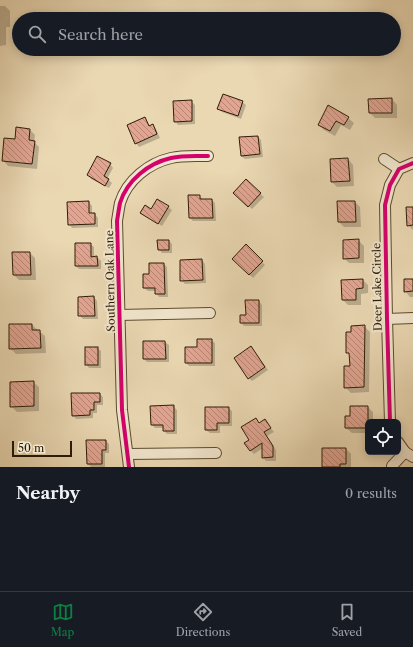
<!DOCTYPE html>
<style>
:root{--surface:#171b24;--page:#20242c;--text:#f1f3f6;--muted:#9ea1a6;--line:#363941;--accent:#0b8043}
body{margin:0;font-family:"Libre Caslon Text",serif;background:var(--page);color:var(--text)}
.controls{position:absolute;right:12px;bottom:12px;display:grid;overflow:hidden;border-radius:6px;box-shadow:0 2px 10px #0003}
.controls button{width:36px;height:36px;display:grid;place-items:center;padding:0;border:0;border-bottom:1px solid var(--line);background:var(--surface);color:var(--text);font:20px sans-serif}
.scale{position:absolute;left:12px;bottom:10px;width:60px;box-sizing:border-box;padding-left:4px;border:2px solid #2e1d05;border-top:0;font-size:11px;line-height:14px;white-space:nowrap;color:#2e1d05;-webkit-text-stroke:3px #f1e6ce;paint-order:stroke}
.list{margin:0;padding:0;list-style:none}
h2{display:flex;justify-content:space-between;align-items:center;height:52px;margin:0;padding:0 16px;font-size:17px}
h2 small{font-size:13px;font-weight:400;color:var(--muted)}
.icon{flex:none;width:22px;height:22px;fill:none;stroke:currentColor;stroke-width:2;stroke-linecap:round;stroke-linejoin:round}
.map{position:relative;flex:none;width:413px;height:467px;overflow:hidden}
.search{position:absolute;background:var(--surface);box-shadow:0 2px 10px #0003;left:12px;right:12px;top:12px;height:44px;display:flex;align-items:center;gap:10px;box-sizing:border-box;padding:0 14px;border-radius:22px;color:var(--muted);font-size:15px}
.sheet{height:124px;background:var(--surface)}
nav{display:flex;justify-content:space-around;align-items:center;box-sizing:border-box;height:56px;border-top:1px solid var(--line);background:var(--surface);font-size:11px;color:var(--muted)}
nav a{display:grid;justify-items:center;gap:2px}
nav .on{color:var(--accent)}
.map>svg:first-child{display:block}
.shadow{fill:#0003}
.building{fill:url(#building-back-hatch);stroke:#2e1d05}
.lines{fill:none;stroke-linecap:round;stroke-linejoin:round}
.minor-casing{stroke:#5d4c30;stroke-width:12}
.minor{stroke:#f1e6ce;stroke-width:10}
.cycleway-casing{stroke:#f1e6ce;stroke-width:6}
.cycleway{stroke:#d6006c;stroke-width:4}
.labels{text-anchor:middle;stroke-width:4;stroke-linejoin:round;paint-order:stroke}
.street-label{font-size:11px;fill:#2e1d05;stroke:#f1e6ce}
</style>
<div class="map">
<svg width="413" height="467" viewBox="0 0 413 467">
<defs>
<pattern id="building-back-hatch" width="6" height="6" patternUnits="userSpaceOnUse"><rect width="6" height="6" fill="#e3a592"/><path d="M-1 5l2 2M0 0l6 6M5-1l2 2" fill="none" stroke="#b88675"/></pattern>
</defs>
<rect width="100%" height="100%" fill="#ead8b3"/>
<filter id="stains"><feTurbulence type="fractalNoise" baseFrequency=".005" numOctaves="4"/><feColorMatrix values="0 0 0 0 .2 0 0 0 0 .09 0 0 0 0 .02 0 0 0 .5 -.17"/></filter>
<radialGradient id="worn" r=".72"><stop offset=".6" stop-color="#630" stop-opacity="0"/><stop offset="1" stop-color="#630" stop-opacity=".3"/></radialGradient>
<!-- shadow -->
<g class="shadow">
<path d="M0,6H5L10,11V27H6V45L0,46Z"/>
<path d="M392,99L397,105V118H375L370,113Z"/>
<path d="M191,101L195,105V124L178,125L175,121Z"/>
<path d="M242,102L246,105L241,119L222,112L218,109Z"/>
<path d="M348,118L354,123L350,130L341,125L335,136L324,130L319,125Z"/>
<path d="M145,119L150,126L153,125L156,129L160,138L139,147L136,143Z"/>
<path d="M30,130L35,135L34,142L39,147L37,169L8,166L3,160L16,140Z"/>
<path d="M258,137L261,140L263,157L245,159L241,156Z"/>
<path d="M348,159L353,165L354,186L337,187L332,182Z"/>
<path d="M110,164L113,168L107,179L112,183L109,188L91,179L88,175Z"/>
<path d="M246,181L264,197L252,209L235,193Z"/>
<path d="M199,196L203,199L212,200L215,203L216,221H193L190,218Z"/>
<path d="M89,202L92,206V214H95L98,218V227L72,228L69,224Z"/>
<path d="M355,202L360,207L361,227H344L339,222Z"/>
<path d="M168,207L172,210L162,226L141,213Z"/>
<path d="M413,208V230L408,225Z"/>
<path d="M358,240L364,246V263H349L344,258Z"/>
<path d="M169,241L172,244V253H162L159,249Z"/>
<path d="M90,244L94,247V258L97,257L101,261V269H79L76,266Z"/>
<path d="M246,246L265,265L253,278L233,259Z"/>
<path d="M30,253L35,258L36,280H19L14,275Z"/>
<path d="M202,260L205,264L206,283L185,284L181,280Z"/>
<path d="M164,264L167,267L168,297H159L156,293V291H148L144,288L150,275Z"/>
<path d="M363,280L368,285V293L361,294V305H348L343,300L342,281Z"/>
<path d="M413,280V297H410L405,291Z"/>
<path d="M94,297L97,301L98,319H83L79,315Z"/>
<path d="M259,301L262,305V326H244L241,323Z"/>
<path d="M32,325L45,336L46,353L16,354L10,348Z"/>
<path d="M364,326L370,332L369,392L351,393L345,387L351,367L350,355L347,352L352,333Z"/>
<path d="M211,340L215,343V366H189L186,363L198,348Z"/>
<path d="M144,342H165L169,345V362H147L144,359Z"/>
<path d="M97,348L101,351V368H89L86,364Z"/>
<path d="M254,351L268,370L252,381L249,378Z"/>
<path d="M33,382L39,387V411L17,412L11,406Z"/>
<path d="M100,394L103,397V405H97V413H93V418L76,419L73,415Z"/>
<path d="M173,406L177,410V434H167L164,431V428H155L152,425Z"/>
<path d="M368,407L373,412V422H368V433H352L346,428Z"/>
<path d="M228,408L232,411V426H220V433H210L206,430Z"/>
<path d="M256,419L260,424L265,420L274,432L267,436L276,450V461H266L263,457V448L254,454L250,450V440Z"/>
<path d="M106,441L109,444V453H105V467H91L88,464Z"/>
<path d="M346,449L351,454V467H323Z"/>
</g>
<!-- building -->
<g class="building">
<path d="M223,94L243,101L238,116L217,109Z"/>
<path d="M392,98V113H369L368,99Z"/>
<path d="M192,100V121L174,122L173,101Z"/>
<path d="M328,105L349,117L344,125L336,121L330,131L318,125Z"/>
<path d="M145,117L149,126L153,124L157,134L135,144L127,125Z"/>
<path d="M16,127L30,129L29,140L35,141L32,164L2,161L4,138L15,139Z"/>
<path d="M258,136L260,154L241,156L239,137Z"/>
<path d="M97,156L111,163L104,176L109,179L105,186L87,175Z"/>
<path d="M348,158L350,181L331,182L330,159Z"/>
<path d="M246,179L261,193L248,207L233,193Z"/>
<path d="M188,195H200V199H212L213,218H189Z"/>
<path d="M157,199L169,206L158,224L140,213L145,205L151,209Z"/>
<path d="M89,201V213H95V224L68,225L67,202Z"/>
<path d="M337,201H355L356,222H338Z"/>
<path d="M406,207H413V225L407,226Z"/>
<path d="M359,239V258L343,259V240Z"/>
<path d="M157,240H169V250H158Z"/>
<path d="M75,243H91V257L97,256L98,266H75Z"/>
<path d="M246,244L263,261L249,275L232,259Z"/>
<path d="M12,252H30L31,275H13Z"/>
<path d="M202,259L203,280L180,281V260Z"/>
<path d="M149,263H164L165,294H155V288H143V274H149Z"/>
<path d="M363,279V288L356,289V300H342L341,280Z"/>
<path d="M404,279H413V291L404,292Z"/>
<path d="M94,296L95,316H78V297Z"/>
<path d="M245,300H259V323H240V315H246Z"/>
<path d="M9,324H32V330H40L41,348L9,349Z"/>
<path d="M365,325L364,387L344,388V366H350L349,353H346V332H351V326Z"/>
<path d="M197,339H212V363H185V347H197Z"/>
<path d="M143,341H165L166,359H143Z"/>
<path d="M251,346L265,367L248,379L234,358Z"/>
<rect x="85" y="347" width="13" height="18"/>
<path d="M34,381V406L10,407V382Z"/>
<path d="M71,393H100V402H94V410H90V415L72,416Z"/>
<path d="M174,405V431H163V425H151L150,406Z"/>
<path d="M350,406H368V428H345V416H350Z"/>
<path d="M205,407H229V423H217V430H205Z"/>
<path d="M256,418L259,423L265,419L271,428L264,432L273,446V457L262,458V443L250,451L244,443L249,440L241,427Z"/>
<path d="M86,440H106V450H102V464H87Z"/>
<path d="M322,448H346V464H340V467H322Z"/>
</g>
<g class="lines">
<defs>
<g id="minor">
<path d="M384,159L399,169"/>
<path d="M119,315L210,313"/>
<path d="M387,319L413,318"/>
<path d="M390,422L387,319L385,205L390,185L399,169L413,163"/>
<path d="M398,442L405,452L413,457"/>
<path d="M128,454L216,453"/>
<path d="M392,466L405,452"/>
<path d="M129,467L122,410L117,221C118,215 119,208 120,203C127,180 149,163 171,158C183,155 196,156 208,156"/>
</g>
</defs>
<!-- minor casing -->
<use href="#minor" class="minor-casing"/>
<!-- minor -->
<use href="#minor" class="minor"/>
<defs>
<g id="cycleway">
<path d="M390,422L387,319L385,205L390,185L399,169L413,163"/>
<path d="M129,467L122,410L117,221C118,215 119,208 120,203C127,180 149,163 171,158C183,155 196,156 208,156"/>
</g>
</defs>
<!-- cycleway casing -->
<use href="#cycleway" class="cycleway-casing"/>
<!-- cycleway -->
<use href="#cycleway" class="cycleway"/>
</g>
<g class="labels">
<!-- street labels -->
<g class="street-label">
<text transform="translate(110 281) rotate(-91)" y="4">Southern Oak Lane</text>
<text transform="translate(377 287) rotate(-91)" y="4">Deer Lake Circle</text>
</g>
</g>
<rect width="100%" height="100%" filter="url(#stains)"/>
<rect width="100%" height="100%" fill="url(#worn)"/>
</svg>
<div class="controls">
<button><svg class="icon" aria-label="locate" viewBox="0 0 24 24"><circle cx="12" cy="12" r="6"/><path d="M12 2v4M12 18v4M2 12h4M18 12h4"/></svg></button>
</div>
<div class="scale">50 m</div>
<div class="search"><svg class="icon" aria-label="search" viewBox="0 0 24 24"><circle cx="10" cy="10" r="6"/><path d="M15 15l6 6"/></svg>Search here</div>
</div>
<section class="sheet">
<h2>Nearby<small>0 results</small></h2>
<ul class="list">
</ul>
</section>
<nav>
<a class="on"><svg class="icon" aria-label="map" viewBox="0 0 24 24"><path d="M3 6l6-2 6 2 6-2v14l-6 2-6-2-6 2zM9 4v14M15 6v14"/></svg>Map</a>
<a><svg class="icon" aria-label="directions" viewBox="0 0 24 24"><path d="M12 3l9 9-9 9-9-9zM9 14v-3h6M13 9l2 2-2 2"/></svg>Directions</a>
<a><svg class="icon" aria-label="saved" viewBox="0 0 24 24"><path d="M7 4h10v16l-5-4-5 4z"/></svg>Saved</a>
</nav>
